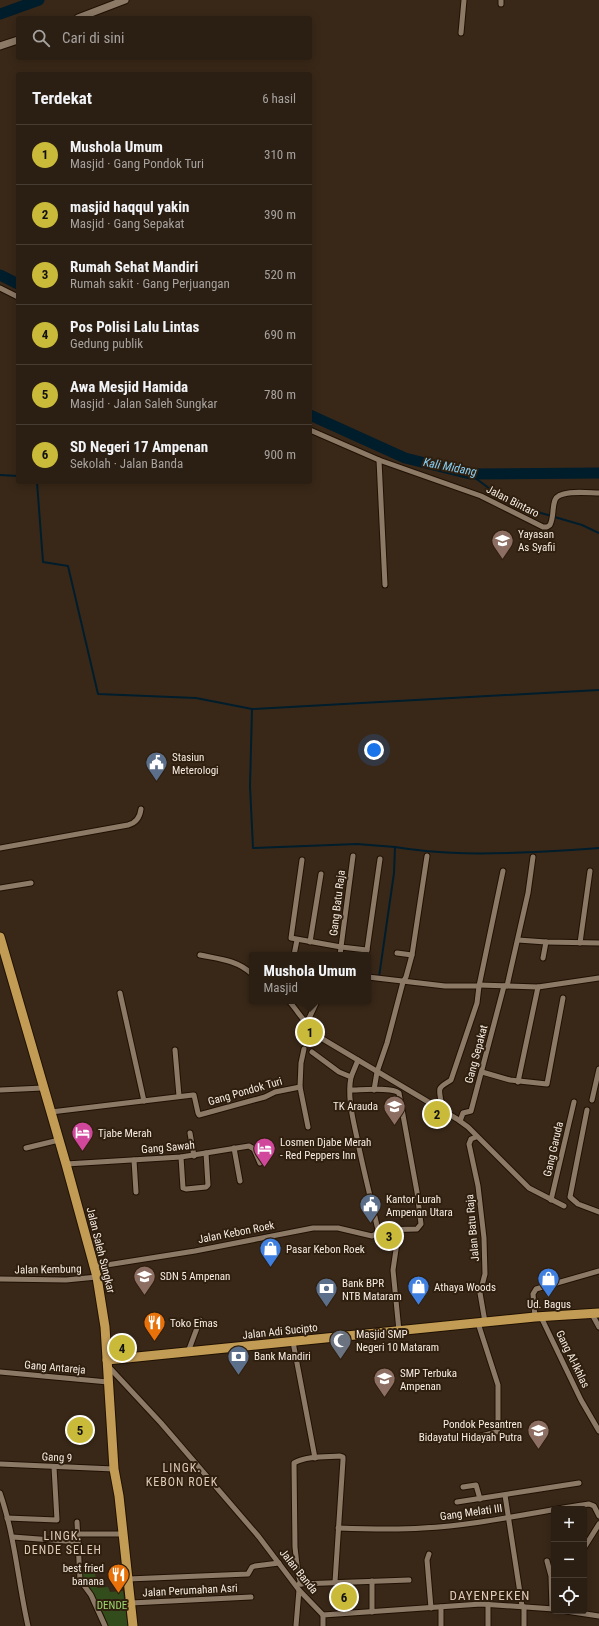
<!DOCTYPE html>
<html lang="id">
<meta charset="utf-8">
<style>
:root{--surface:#2b1e12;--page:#372b20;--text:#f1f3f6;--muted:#a6a29f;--line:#473c32;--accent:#caba3a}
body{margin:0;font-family:"Roboto Condensed",sans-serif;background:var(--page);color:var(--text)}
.controls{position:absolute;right:12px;bottom:12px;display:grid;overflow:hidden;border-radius:4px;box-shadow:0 2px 10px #0003}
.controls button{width:36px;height:36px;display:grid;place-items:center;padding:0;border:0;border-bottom:1px solid var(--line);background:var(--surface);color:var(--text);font:20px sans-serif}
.you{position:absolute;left:374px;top:750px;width:14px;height:14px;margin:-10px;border:3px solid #fff;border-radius:50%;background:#1a73e8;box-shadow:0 0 0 6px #1a73e833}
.badge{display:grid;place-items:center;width:26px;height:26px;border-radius:50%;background:var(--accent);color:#111;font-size:13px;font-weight:700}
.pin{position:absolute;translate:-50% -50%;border:2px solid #fff;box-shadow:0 1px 4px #0006}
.popup{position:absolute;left:249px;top:952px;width:122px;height:52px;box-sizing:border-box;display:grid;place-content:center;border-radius:4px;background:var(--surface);filter:drop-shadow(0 1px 3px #0005);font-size:13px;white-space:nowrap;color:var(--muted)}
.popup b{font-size:15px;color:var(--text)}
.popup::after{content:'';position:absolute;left:50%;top:100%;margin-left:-8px;border:8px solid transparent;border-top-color:var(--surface)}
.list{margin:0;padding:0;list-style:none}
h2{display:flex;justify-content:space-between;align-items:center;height:52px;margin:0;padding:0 16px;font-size:17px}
h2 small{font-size:13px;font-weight:400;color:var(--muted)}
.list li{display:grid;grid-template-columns:26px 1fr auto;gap:12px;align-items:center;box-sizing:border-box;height:60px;padding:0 16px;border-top:1px solid var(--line)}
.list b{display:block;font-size:15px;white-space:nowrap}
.list p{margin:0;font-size:13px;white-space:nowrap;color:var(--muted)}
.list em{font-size:13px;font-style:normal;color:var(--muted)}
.icon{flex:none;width:22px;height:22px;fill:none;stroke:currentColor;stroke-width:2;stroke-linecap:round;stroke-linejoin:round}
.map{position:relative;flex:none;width:599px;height:1626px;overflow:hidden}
.search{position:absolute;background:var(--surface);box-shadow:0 2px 10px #0003;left:16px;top:16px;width:296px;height:44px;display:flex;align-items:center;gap:10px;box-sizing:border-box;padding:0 14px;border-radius:4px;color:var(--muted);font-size:15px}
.panel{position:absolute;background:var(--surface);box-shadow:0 2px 10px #0003;left:16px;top:72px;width:296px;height:412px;border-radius:4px}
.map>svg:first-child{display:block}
.green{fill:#324d1b}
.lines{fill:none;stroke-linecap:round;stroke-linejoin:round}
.stream{stroke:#001d2c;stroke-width:2}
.river{stroke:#001d2c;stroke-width:11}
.street-casing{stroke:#201103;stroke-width:7}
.secondary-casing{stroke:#201103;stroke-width:9}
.highway-casing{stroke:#201103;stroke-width:11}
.street{stroke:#8c7966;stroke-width:5}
.secondary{stroke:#8c7966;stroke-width:7}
.highway{stroke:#c29c54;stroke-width:9}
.labels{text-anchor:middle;stroke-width:4;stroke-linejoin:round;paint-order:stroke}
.street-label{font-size:11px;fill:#f7ece2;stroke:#2f1f0f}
.poi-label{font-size:11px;fill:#f7ece2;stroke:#2f1f0f;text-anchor:start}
.park-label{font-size:11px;fill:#9cd76e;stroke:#2f1f0f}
.water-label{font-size:12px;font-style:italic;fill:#87d0f5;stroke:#2f1f0f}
.neighbourhood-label{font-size:12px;letter-spacing:1px;fill:#e0cab6;stroke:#2f1f0f}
.quarter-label{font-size:13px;letter-spacing:1px;fill:#e0cab6;stroke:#2f1f0f}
</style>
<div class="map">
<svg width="599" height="1626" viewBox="0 0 599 1626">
<rect width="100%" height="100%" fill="#392818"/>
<!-- green -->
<path class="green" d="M82,1569L95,1573L97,1588L108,1587L110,1592L123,1591L128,1626H107L104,1615L93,1593L82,1579Z"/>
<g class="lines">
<!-- stream -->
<g class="stream">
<path d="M470,474L490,489L541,513L582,525L599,533"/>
<path d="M0,475L18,476"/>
<path d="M37,482L43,562L68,566L98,694L196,698L252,709L599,690"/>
<path d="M252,709L250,786L253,848L357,844L395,847L394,873L379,977"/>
<path d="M395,847C442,855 488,854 535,852C557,851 577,850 599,848"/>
</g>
<!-- river -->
<g class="river">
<path d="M0,14L39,0"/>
<path d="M0,275L18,284"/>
<path d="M310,415L405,458L470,474L599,473"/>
</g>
<defs>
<g id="street">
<path d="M501,4V0"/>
<path d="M461,33L464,0"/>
<path d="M0,288L18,297"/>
<path d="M310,430L379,460L481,496L543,527H547L550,525C554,517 552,508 555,500C559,489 589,493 599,493"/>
<path d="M379,460L385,585"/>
<path d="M0,848L128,825C136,823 140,817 141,809"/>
<path d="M353,856L341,947L367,950L366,955"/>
<path d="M302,860L291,938L341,947L340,955"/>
<path d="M0,888L31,883"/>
<path d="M518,940L546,942L599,943"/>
<path d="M310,942L321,874"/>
<path d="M580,943L590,871"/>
<path d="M367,950L380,859"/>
<path d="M397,953L412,955"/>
<path d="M200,955C219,959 237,960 252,974"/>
<path d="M294,955L297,940"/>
<path d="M543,958L546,942"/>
<path d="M368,977L445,986H479"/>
<path d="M479,985L538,987L599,978"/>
<path d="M507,986L528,893L533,857"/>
<path d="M120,993L144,1101"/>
<path d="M289,1001C300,1014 307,1027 321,1038L457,1119L468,1127L529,1188L564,1206"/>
<path d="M306,1025L317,1001"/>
<path d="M175,1050L179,1096"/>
<path d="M312,1052L339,1072L351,1077C347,1097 353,1119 357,1138C363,1169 371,1199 378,1230L417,1229L421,1224L417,1192L399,1093C391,1087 361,1090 350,1090"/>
<path d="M482,1072L510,1080L547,1084L563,998"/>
<path d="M351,1077L358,1060"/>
<path d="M518,1082L538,987"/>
<path d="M300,1087L301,1063L304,1049"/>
<path d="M0,1090L43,1088"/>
<path d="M374,1090L377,1072L387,1043L403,982L406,977L412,955L427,856"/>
<path d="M592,1100L599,1069"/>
<path d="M437,1106L441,1101C438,1086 439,1088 451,1080L477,1003L479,986L503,871"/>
<path d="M587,1110L570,1197L578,1204L599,1212"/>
<path d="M51,1112L193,1095H194L198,1113L199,1115L265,1097L275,1092L300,1087L308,1127"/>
<path d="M460,1121L463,1113L471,1111L504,986"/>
<path d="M190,1133L194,1156"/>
<path d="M476,1137L471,1139L469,1144L478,1186L484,1238L485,1274L480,1293L485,1322"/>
<path d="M26,1148L59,1140"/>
<path d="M234,1148L240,1181"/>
<path d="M181,1157L183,1188L186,1189L206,1187L208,1185L206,1153"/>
<path d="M134,1160L136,1192"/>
<path d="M66,1164L181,1157L249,1146L254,1149L260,1163"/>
<path d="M551,1200L574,1102"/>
<path d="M399,1229L393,1270L399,1331"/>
<path d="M94,1267L195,1251L313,1228H338L372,1236L376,1234L378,1230"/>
<path d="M0,1279L66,1280L97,1277"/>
<path d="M592,1314L599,1327"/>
<path d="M535,1317L533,1294L536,1289L599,1271"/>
<path d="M541,1317L581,1400L599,1431"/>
<path d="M293,1342L315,1458"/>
<path d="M188,1352L200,1320"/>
<path d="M108,1366L161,1423L259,1537L299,1590L323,1615L481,1604L554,1609"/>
<path d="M0,1372L108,1382"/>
<path d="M469,1439L497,1432L498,1427V1385L478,1323"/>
<path d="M0,1464L114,1469"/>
<path d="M463,1487L476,1485L480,1499"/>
<path d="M0,1493C15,1536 18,1582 28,1626"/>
<path d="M505,1495L522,1606"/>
<path d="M457,1502L579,1483"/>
<path d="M7,1518L57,1520L54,1467"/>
<path d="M77,1522L80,1580L91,1595L105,1626"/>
<path d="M338,1528C366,1529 395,1530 423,1528C479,1525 534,1512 589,1504L594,1506L599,1516"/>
<path d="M77,1534H123"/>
<path d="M13,1537L78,1542"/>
<path d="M584,1548L599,1524"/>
<path d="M429,1554L427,1560L431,1608"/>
<path d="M547,1561L551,1576L552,1609"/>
<path d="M128,1579L248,1574L252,1567L255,1566L279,1563"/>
<path d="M372,1581V1612"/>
<path d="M299,1584L409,1580"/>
<path d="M301,1584L298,1574L295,1547L294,1463C306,1456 326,1457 340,1456L343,1457V1460L335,1582"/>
<path d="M131,1603L251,1597"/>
<path d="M441,1607V1626"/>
<path d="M524,1607V1626"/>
<path d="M566,1611L599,1616"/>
<path d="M296,1626L299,1590"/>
<path d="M323,1626V1615"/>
<path d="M488,1626V1604"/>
</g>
<g id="secondary">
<path d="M78,18L125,0"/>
<path d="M0,46L18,40"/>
</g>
<g id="highway">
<path d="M0,937L66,1164L97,1277L105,1327L114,1469L119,1496L133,1626"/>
<path d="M107,1360L535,1317L599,1313"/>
</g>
</defs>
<!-- street casing -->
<use href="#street" class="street-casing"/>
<!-- secondary casing -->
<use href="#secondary" class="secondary-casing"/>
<!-- highway casing -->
<use href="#highway" class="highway-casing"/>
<!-- street -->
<use href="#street" class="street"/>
<!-- secondary -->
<use href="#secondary" class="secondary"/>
<!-- highway -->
<use href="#highway" class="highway"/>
</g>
<!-- icons -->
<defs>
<symbol id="school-pin" viewBox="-11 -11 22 30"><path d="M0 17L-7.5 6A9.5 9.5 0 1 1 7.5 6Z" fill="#8d6e63" stroke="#2f1f0f"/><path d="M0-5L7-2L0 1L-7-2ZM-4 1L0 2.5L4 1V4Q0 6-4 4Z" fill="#fff"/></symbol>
<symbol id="civic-pin" viewBox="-11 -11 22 30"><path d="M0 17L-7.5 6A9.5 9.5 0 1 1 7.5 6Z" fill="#5c6f8a" stroke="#2f1f0f"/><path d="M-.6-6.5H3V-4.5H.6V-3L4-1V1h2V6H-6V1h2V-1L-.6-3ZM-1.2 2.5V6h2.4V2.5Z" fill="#fff"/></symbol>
<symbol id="hotel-pin" viewBox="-11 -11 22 30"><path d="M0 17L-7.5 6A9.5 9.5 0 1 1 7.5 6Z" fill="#d1479c" stroke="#2f1f0f"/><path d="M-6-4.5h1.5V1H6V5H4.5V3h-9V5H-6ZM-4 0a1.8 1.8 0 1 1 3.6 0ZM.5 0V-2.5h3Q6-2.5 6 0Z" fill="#fff"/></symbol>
<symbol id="shop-pin" viewBox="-11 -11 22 30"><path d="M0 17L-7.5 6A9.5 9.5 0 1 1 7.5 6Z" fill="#3f7fe0" stroke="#2f1f0f"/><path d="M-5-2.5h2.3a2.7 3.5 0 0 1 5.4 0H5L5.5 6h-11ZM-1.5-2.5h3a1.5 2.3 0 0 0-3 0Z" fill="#fff"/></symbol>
<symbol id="bank-pin" viewBox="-11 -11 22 30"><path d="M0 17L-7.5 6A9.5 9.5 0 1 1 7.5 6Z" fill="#5c6f8a" stroke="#2f1f0f"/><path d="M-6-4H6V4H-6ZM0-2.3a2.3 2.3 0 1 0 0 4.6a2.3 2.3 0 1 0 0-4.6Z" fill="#fff"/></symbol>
<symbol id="restaurant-pin" viewBox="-11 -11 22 30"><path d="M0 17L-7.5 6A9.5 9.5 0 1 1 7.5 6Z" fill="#e8710a" stroke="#2f1f0f"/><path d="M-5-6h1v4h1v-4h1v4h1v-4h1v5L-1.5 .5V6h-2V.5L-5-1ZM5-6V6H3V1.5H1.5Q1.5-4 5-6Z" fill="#fff"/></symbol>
<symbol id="mosque-pin" viewBox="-11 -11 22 30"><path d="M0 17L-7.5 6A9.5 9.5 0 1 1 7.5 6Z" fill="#6b7280" stroke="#2f1f0f"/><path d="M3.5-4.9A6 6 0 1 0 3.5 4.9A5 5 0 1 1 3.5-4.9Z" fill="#fff"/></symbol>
</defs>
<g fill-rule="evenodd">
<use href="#school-pin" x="490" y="528" width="25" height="34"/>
<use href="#civic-pin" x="144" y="750" width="25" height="34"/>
<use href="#school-pin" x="382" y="1094" width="25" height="34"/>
<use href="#hotel-pin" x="70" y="1120" width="25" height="34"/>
<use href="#hotel-pin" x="252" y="1136" width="25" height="34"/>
<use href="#civic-pin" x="358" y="1192" width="25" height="34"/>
<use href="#shop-pin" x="258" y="1236" width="25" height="34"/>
<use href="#school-pin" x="132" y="1264" width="25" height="34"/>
<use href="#shop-pin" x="536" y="1266" width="25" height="34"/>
<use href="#shop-pin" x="406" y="1274" width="25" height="34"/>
<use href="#bank-pin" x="314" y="1276" width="25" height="34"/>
<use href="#restaurant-pin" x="142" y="1310" width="25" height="34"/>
<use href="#mosque-pin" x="328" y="1328" width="25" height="34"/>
<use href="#bank-pin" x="226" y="1344" width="25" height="34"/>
<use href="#school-pin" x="372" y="1366" width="25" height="34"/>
<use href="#school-pin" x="526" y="1418" width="25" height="34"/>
<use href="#restaurant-pin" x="106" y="1562" width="25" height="34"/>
</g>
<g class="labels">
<!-- street labels -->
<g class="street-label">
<text transform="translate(513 501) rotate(27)" y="4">Jalan Bintaro</text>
<text transform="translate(337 903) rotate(-83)" y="4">Gang Batu Raja</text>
<text transform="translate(476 1054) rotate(-75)" y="4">Gang Sepakat</text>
<text transform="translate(245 1091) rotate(-16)" y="4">Gang Pondok Turi</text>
<text transform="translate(168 1147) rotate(-5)" y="4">Gang Sawah</text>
<text transform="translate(553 1149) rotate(-77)" y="4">Gang Garuda</text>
<text transform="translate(472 1228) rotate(-95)" y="4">Jalan Batu Raja</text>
<text transform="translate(236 1232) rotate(-11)" y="4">Jalan Kebon Roek</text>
<text transform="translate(101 1250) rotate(76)" y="4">Jalan Saleh Sungkar</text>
<text transform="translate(48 1269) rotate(-1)" y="4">Jalan Kembung</text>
<text transform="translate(280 1331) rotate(-6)" y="4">Jalan Adi Sucipto</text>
<text transform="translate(573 1359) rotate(64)" y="4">Gang Al-Ikhlas</text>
<text transform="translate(55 1367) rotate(5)" y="4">Gang Antareja</text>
<text transform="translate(57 1457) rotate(3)" y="4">Gang 9</text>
<text transform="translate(471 1512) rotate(-8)" y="4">Gang Melati III</text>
<text transform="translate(299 1571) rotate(51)" y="4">Jalan Banda</text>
<text transform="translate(190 1590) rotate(-3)" y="4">Jalan Perumahan Asri</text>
</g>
<!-- poi labels -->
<g class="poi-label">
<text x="518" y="538">Yayasan<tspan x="518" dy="13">As Syafii</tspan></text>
<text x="172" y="761">Stasiun<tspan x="172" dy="13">Meterologi</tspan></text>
<text x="378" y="1110" text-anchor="end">TK Arauda</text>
<text x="98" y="1137">Tjabe Merah</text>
<text x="280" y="1146">Losmen Djabe Merah<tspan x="280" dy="13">- Red Peppers Inn</tspan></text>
<text x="386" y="1203">Kantor Lurah<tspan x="386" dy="13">Ampenan Utara</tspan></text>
<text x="286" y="1253">Pasar Kebon Roek</text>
<text x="160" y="1280">SDN 5 Ampenan</text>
<text x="342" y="1287">Bank BPR<tspan x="342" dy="13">NTB Mataram</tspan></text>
<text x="434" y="1291">Athaya Woods</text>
<text x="549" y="1308" text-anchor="middle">Ud. Bagus</text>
<text x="170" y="1327">Toko Emas</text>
<text x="356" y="1338">Masjid SMP<tspan x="356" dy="13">Negeri 10 Mataram</tspan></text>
<text x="254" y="1360">Bank Mandiri</text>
<text x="400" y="1377">SMP Terbuka<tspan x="400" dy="13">Ampenan</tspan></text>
<text x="522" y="1428" text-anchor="end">Pondok Pesantren<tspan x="522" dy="13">Bidayatul Hidayah Putra</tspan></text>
<text x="104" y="1572" text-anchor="end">best fried<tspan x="104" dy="13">banana</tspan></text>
</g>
<!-- park labels -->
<g class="park-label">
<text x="112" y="1609">DENDE</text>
</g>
<!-- water labels -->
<g class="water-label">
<text transform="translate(450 467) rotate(11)" y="4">Kali Midang</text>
</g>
<!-- neighbourhood labels -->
<g class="neighbourhood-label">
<text x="182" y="1472">LINGK.<tspan x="182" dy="14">KEBON ROEK</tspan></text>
<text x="63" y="1540">LINGK.<tspan x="63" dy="14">DENDE SELEH</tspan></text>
</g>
<!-- quarter labels -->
<g class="quarter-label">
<text x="490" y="1600">DAYENPEKEN</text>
</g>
</g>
</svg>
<div class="controls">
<button>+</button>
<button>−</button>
<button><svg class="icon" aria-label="locate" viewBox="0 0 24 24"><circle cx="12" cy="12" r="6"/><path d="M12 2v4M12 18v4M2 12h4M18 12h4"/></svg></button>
</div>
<div class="you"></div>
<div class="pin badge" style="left:310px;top:1032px">1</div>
<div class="popup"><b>Mushola Umum</b>Masjid</div>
<div class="pin badge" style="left:437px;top:1114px">2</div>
<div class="pin badge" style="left:389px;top:1236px">3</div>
<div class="pin badge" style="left:122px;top:1348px">4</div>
<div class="pin badge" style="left:80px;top:1430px">5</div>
<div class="pin badge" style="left:344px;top:1597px">6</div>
<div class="search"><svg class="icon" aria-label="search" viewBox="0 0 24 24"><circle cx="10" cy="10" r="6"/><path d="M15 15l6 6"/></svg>Cari di sini</div>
<section class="panel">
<h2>Terdekat<small>6 hasil</small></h2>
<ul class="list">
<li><span class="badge">1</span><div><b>Mushola Umum</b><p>Masjid · Gang Pondok Turi</p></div><em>310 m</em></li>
<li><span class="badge">2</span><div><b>masjid haqqul yakin</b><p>Masjid · Gang Sepakat</p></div><em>390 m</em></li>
<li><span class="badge">3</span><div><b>Rumah Sehat Mandiri</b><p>Rumah sakit · Gang Perjuangan</p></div><em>520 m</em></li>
<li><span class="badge">4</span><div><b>Pos Polisi Lalu Lintas</b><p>Gedung publik</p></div><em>690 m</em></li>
<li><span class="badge">5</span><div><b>Awa Mesjid Hamida</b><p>Masjid · Jalan Saleh Sungkar</p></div><em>780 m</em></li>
<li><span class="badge">6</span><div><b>SD Negeri 17 Ampenan</b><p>Sekolah · Jalan Banda</p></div><em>900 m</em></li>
</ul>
</section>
</div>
